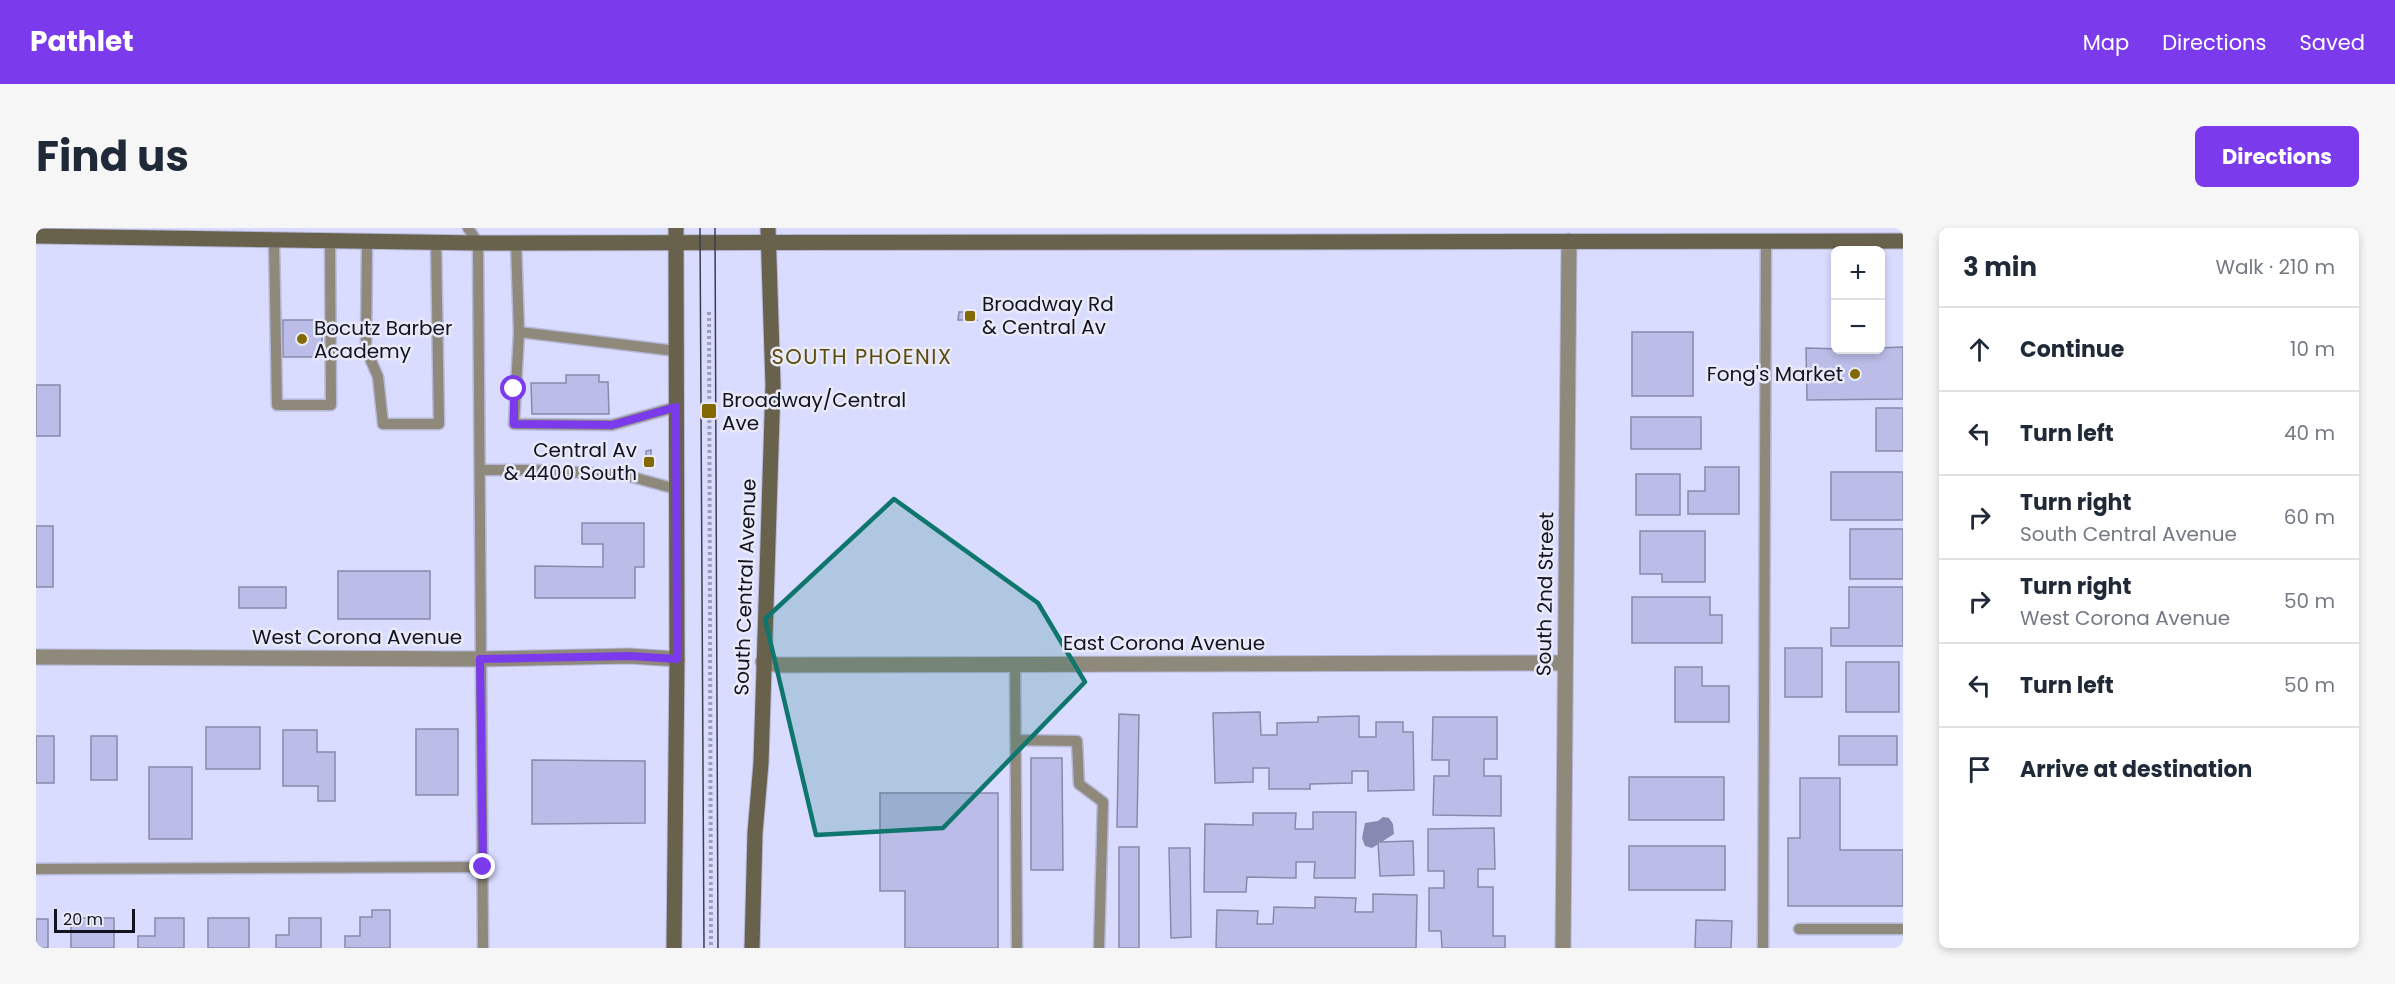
<!DOCTYPE html>
<meta charset="utf-8">
<style>
:root{--surface:#fff;--page:#f6f6f7;--text:#1f2937;--muted:#747a83;--line:#e0e1e3;--accent:#7c3aed}
body{margin:0;font-family:Poppins,sans-serif;background:var(--page);color:var(--text)}
.controls{position:absolute;right:18px;top:18px;display:grid;overflow:hidden;border-radius:9px;box-shadow:0 3px 9px #0003}
.controls button{width:54px;height:54px;display:grid;place-items:center;padding:0;border:0;border-bottom:2px solid var(--line);background:var(--surface);color:var(--text);font:30px sans-serif}
.scale{position:absolute;left:18px;bottom:15px;width:81px;box-sizing:border-box;padding-left:6px;border:3px solid #13131f;border-top:0;font-size:16px;line-height:21px;white-space:nowrap;color:#13131f;-webkit-text-stroke:4px #e9eaf9;paint-order:stroke}
.stop{position:absolute;width:18px;height:18px;margin:-14px;border:4px solid #7c3aed;border-radius:50%;background:#fff}
.stop.end{background:#7c3aed;border-color:#fff;box-shadow:0 2px 6px #0008}
.list{margin:0;padding:0;list-style:none}
h2{display:flex;justify-content:space-between;align-items:center;height:78px;margin:0;padding:0 24px;font-size:26px}
h2 small{font-size:20px;font-weight:400;color:var(--muted)}
.list li{display:grid;grid-template-columns:39px 1fr auto;gap:18px;align-items:center;box-sizing:border-box;height:84px;padding:0 24px;border-top:2px solid var(--line)}
.list b{display:block;font-size:22px;white-space:nowrap}
.list p{margin:0;font-size:20px;white-space:nowrap;color:var(--muted)}
.list em{font-size:20px;font-style:normal;color:var(--muted)}
.icon{flex:none;width:33px;height:33px;fill:none;stroke:currentColor;stroke-width:2;stroke-linecap:round;stroke-linejoin:round}
.map{position:relative;flex:none;width:1867px;height:720px;overflow:hidden;border-radius:9px}
header{display:flex;align-items:center;gap:36px;box-sizing:border-box;height:84px;padding:0 30px;background:var(--accent);color:#fff}
header strong{font-size:28px}
nav{display:flex;gap:33px;margin-inline-start:auto;font-size:21px}
.intro{display:flex;align-items:center;justify-content:space-between;box-sizing:border-box;height:144px;padding:0 36px}
h1{margin:0;font-size:42px}
.button{padding:15px 27px;border-radius:9px;background:var(--accent);color:#fff;font-size:21px;font-weight:700}
main{display:flex;gap:36px;padding:0 36px}
aside{flex:1;background:var(--surface);border-radius:9px;box-shadow:0 3px 9px #0003}
.map>svg:first-child{display:block}
.water{fill:#8889b2}
.building{fill:#bbbde8;stroke:#898aab;stroke-width:1.5}
.lines{fill:none;stroke-linecap:round;stroke-linejoin:round}
.lane-casing{stroke:#b5b7d7;stroke-width:13}
.street-casing{stroke:#b5b7d7;stroke-width:17}
.secondary-casing{stroke:#b5b7d7;stroke-width:17}
.path{stroke:#9c9eba;stroke-width:4;stroke-dasharray:3 3;stroke-linecap:butt}
.lane{stroke:#8e897b;stroke-width:10}
.street{stroke:#8e897b;stroke-width:15}
.secondary{stroke:#68614c;stroke-width:15}
.tram{stroke:#3c3d4e;stroke-width:1.5}
.route{stroke:#7c3aed;stroke-width:8}
.marked{fill:#0f766e;fill-opacity:0.2;stroke:#0f766e;stroke-width:4.5;stroke-linejoin:round}
.poi-dot{fill:#836902;stroke:#e9eaf9;stroke-width:2}
.labels{text-anchor:middle;stroke-width:5;stroke-linejoin:round;paint-order:stroke}
.poi-label{font-size:20px;fill:#13131f;stroke:#e9eaf9;text-anchor:start}
.street-label{font-size:20px;fill:#13131f;stroke:#e9eaf9}
.neighbourhood-label{font-size:21px;letter-spacing:1.5px;fill:#5c4a0b;stroke:#e9eaf9}
</style>
<header>
<strong>Pathlet</strong>
<nav><a>Map</a><a>Directions</a><a>Saved</a></nav>
</header>
<div class="intro"><h1>Find us</h1><a class="button">Directions</a></div>
<main>
<div class="map">
<svg width="1867" height="720" viewBox="0 0 1867 720">
<rect width="100%" height="100%" fill="#d9dbff"/>
<!-- water -->
<path class="water" d="M1347,589L1353,590L1357,596L1358,606L1336,620L1329,618L1326,610L1329,595L1342,593Z"/>
<!-- building -->
<g class="building">
<path d="M923,84H935L941,92H922Z"/>
<rect x="247" y="92" width="39" height="37"/>
<rect x="1596" y="104" width="61" height="64"/>
<path d="M1867,119V171L1771,172L1770,120L1844,122V120Z"/>
<path d="M530,147H563V154H572L573,186H496L495,155H530Z"/>
<rect x="0" y="157" width="24" height="51"/>
<rect x="1840" y="180" width="27" height="43"/>
<rect x="1595" y="189" width="70" height="32"/>
<path d="M615,222V237H610V223Z"/>
<path d="M1669,239H1703V286H1652V263H1669Z"/>
<rect x="1795" y="244" width="72" height="48"/>
<rect x="1600" y="246" width="44" height="41"/>
<path d="M546,295H608V339H599V370H499V338L567,339V316H546Z"/>
<rect x="0" y="298" width="17" height="61"/>
<rect x="1814" y="301" width="53" height="50"/>
<path d="M1604,303H1669V354H1626V346H1604Z"/>
<rect x="302" y="343" width="92" height="48"/>
<rect x="203" y="359" width="47" height="21"/>
<path d="M1813,359H1867V418H1795V400H1813Z"/>
<path d="M1596,369H1674V387H1686V415H1596Z"/>
<rect x="1749" y="420" width="37" height="49"/>
<rect x="1810" y="434" width="53" height="50"/>
<path d="M1639,439H1666V458H1693V494H1639Z"/>
<path d="M1224,484L1225,507H1241V495L1282,494V489L1323,488V509H1340V494H1367V504H1377L1378,562L1332,563V543H1316V555L1274,556V561H1233V540H1217V554L1179,555L1177,485Z"/>
<path d="M1083,486L1103,487L1101,599H1081Z"/>
<path d="M1397,489H1461V531H1448V548H1465V588L1397,587L1398,548H1413V532H1396Z"/>
<rect x="170" y="499" width="54" height="42"/>
<rect x="380" y="501" width="42" height="66"/>
<path d="M247,502H281V524H299V573H282V558H247Z"/>
<rect x="0" y="508" width="18" height="47"/>
<rect x="55" y="508" width="26" height="44"/>
<rect x="1803" y="508" width="58" height="29"/>
<path d="M995,530H1026L1027,642H995Z"/>
<path d="M496,532L609,533V595L496,596Z"/>
<rect x="113" y="539" width="43" height="72"/>
<rect x="1593" y="549" width="95" height="43"/>
<path d="M1764,550H1804V622H1867V678H1752V610H1764Z"/>
<path d="M844,565H962V720H869V663H844Z"/>
<path d="M1277,584H1320L1319,650H1278L1279,634H1260V650L1211,649L1210,664H1168L1169,596L1217,597V585H1260L1259,601H1277Z"/>
<path d="M1458,600L1459,641H1442V659H1457V708H1469V720H1406L1405,703H1393V660H1408V643H1392V601Z"/>
<path d="M1377,613L1378,647L1344,648L1342,614Z"/>
<rect x="1593" y="618" width="96" height="44"/>
<rect x="1083" y="619" width="20" height="101"/>
<path d="M1133,620H1154L1155,709L1135,710Z"/>
<path d="M1337,666L1381,667L1380,720H1180L1181,682L1222,683L1221,696H1237L1238,679L1279,680V669L1320,670L1319,684H1337Z"/>
<path d="M336,682H354V720H309V708H324V689H336Z"/>
<rect x="35" y="690" width="43" height="30"/>
<path d="M119,690H148V720H102V708H119Z"/>
<rect x="172" y="690" width="41" height="30"/>
<path d="M253,690H285V720H240V707H253Z"/>
<rect x="0" y="691" width="12" height="29"/>
<path d="M1660,692L1696,693L1695,720H1659Z"/>
</g>
<g class="lines">
<defs>
<g id="lane">
<path d="M432,0L442,15L447,720"/>
<path d="M238,12L241,177H295L294,13"/>
<path d="M331,14L330,121L342,149L347,196H403L400,15"/>
<path d="M480,15L483,104L640,123"/>
<path d="M483,104L478,196L576,197L640,179"/>
<path d="M444,242H498L589,247L640,261"/>
<path d="M979,436L981,720"/>
<path d="M980,512L1041,513L1043,556L1067,574L1063,720"/>
<path d="M0,641L447,639"/>
<path d="M1763,701H1867"/>
<path d="M1727,720L1730,13"/>
</g>
<g id="street">
<path d="M0,429L444,431L593,428L641,431"/>
<path d="M727,434L743,437L1529,435"/>
<path d="M1527,720L1533,13"/>
</g>
<g id="secondary">
<path d="M0,8L442,15L1867,13"/>
<path d="M638,720L641,431L640,0"/>
<path d="M716,720L719,605L725,535L737,157L732,0"/>
</g>
</defs>
<!-- lane casing -->
<use href="#lane" class="lane-casing"/>
<!-- street casing -->
<use href="#street" class="street-casing"/>
<!-- secondary casing -->
<use href="#secondary" class="secondary-casing"/>
<!-- path -->
<path class="path" d="M673,84L675,720"/>
<!-- lane -->
<use href="#lane" class="lane"/>
<!-- street -->
<use href="#street" class="street"/>
<!-- secondary -->
<use href="#secondary" class="secondary"/>
<!-- tram -->
<g class="tram">
<path d="M664,0L668,720"/>
<path d="M679,0L682,720"/>
</g>
</g>
<g class="lines">
<!-- route -->
<path class="route" d="M447,639L444,431L593,428L641,431L640,179L576,197L478,196V161"/>
</g>
<!-- marked area -->
<path class="marked" d="M858,271L1002,375L1049,454L907,600L780,607L729,391Z"/>
<!-- markers -->
<g class="poi-dot">
<rect x="928" y="82" width="12" height="12" rx="3"/>
<circle cx="266" cy="111" r="6"/>
<circle cx="1819" cy="146" r="6"/>
<rect x="665" y="175" width="16" height="16" rx="3"/>
<rect x="607" y="228" width="12" height="12" rx="3"/>
</g>
<g class="labels">
<!-- poi labels -->
<g class="poi-label">
<text x="946" y="83">Broadway Rd<tspan x="946" dy="23">&amp; Central Av</tspan></text>
<text x="278" y="107">Bocutz Barber<tspan x="278" dy="23">Academy</tspan></text>
<text x="1807" y="153" text-anchor="end">Fong's Market</text>
<text x="686" y="179">Broadway/Central<tspan x="686" dy="23">Ave</tspan></text>
<text x="601" y="229" text-anchor="end">Central Av<tspan x="601" dy="23">&amp; 4400 South</tspan></text>
</g>
<!-- street labels -->
<g class="street-label">
<text transform="translate(709 359) rotate(-88)" y="7">South Central Avenue</text>
<text transform="translate(1509 366) rotate(-89)" y="7">South 2nd Street</text>
<text x="321" y="416">West Corona Avenue</text>
<text x="1128" y="422">East Corona Avenue</text>
</g>
<!-- neighbourhood labels -->
<g class="neighbourhood-label">
<text x="826" y="136">SOUTH PHOENIX</text>
</g>
</g>
</svg>
<div class="controls">
<button>+</button>
<button>−</button>
</div>
<div class="scale">20 m</div>
<div class="stop" style="left:478px;top:161px"></div>
<div class="stop end" style="left:447px;top:639px"></div>
</div>
<aside>
<h2>3 min<small>Walk · 210 m</small></h2>
<ul class="list">
<li><svg class="icon" aria-label="ahead" viewBox="0 0 24 24"><path d="M12 20V5M6 11l6-6 6 6"/></svg><div><b>Continue</b></div><em>10 m</em></li>
<li><svg class="icon" aria-label="left" viewBox="0 0 24 24"><path d="M17 20v-9H6M10 6l-5 5 5 5"/></svg><div><b>Turn left</b></div><em>40 m</em></li>
<li><svg class="icon" aria-label="right" viewBox="0 0 24 24"><path d="M7 20v-9h11M14 6l5 5-5 5"/></svg><div><b>Turn right</b><p>South Central Avenue</p></div><em>60 m</em></li>
<li><svg class="icon" aria-label="right" viewBox="0 0 24 24"><path d="M7 20v-9h11M14 6l5 5-5 5"/></svg><div><b>Turn right</b><p>West Corona Avenue</p></div><em>50 m</em></li>
<li><svg class="icon" aria-label="left" viewBox="0 0 24 24"><path d="M17 20v-9H6M10 6l-5 5 5 5"/></svg><div><b>Turn left</b></div><em>50 m</em></li>
<li><svg class="icon" aria-label="arrive" viewBox="0 0 24 24"><path d="M6 21V4h12l-3 4 3 4H6"/></svg><div><b>Arrive at destination</b></div></li>
</ul>
</aside>
</main>
